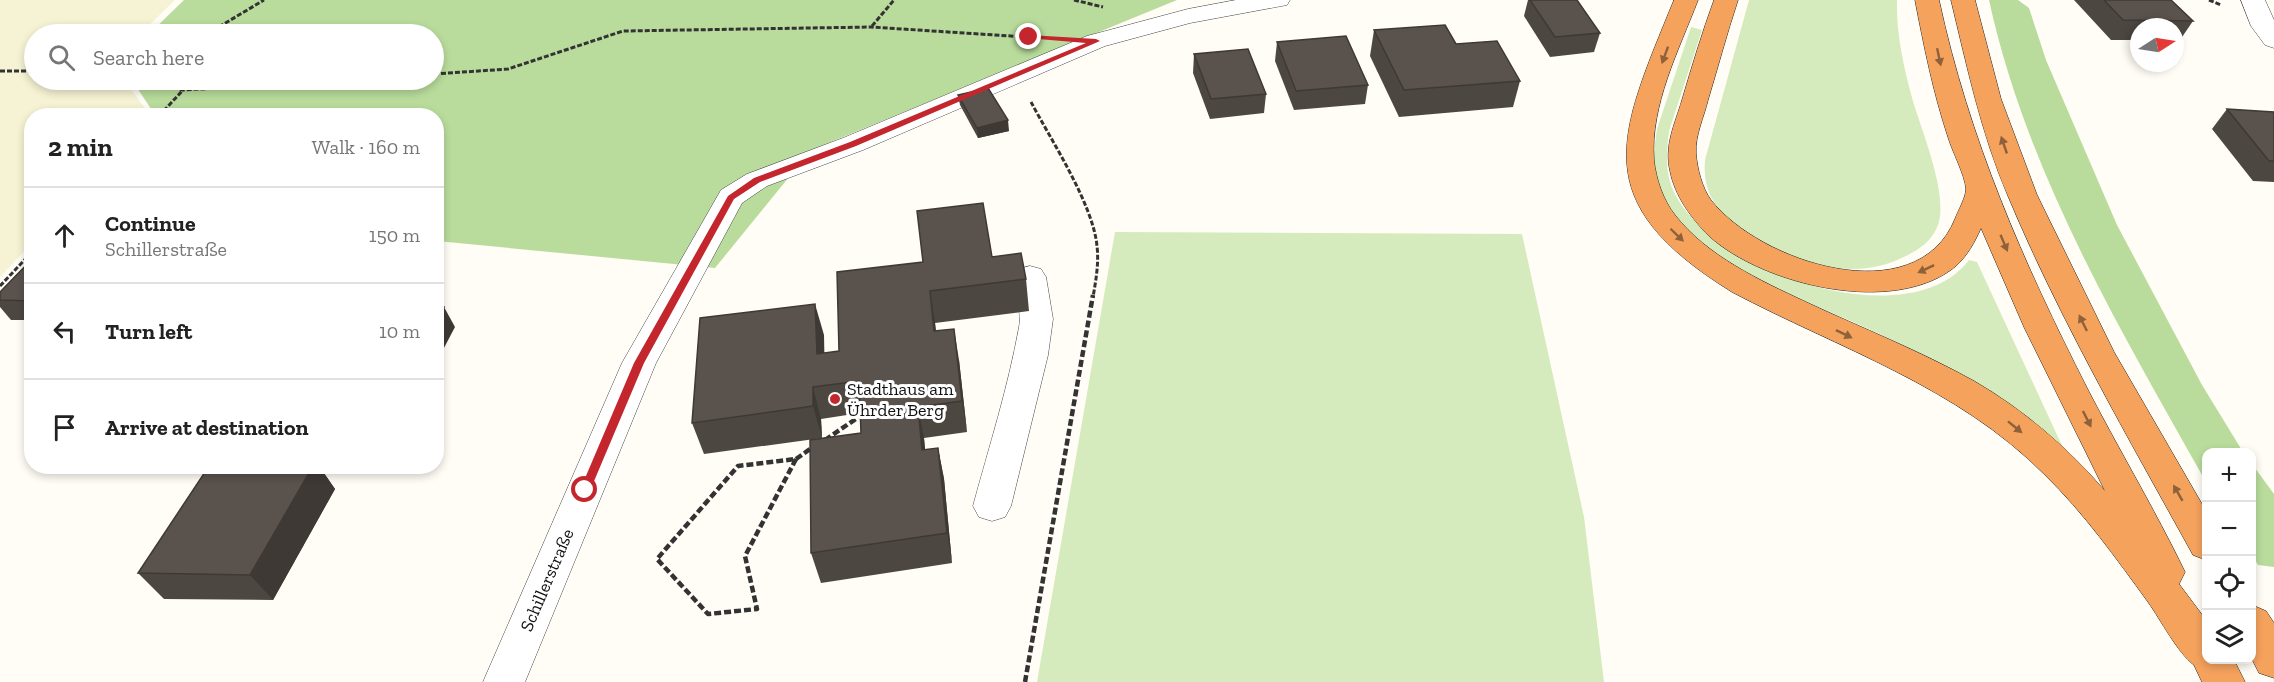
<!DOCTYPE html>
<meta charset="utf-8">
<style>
:root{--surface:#fff;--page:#f2f2f2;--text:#222;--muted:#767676;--line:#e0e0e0}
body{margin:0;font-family:"Zilla Slab",serif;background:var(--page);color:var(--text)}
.controls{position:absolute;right:18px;bottom:18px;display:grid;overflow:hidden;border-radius:12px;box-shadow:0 3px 9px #0003}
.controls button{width:54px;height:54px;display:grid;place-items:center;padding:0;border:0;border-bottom:2px solid var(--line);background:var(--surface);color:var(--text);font:30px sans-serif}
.compass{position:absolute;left:2130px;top:18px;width:54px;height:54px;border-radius:50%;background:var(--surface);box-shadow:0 3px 9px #0003;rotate:78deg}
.stop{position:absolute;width:18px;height:18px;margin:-14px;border:4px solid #c4262e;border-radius:50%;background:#fff}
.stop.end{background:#c4262e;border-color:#fff;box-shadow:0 2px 6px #0008}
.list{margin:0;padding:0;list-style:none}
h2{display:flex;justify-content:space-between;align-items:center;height:78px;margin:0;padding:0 24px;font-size:26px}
h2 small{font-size:20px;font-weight:400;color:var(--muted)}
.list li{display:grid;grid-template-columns:39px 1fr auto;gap:18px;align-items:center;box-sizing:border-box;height:96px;padding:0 24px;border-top:2px solid var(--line)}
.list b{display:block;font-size:22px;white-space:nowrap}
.list p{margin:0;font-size:20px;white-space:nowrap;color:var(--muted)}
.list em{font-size:20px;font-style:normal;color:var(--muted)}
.icon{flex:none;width:33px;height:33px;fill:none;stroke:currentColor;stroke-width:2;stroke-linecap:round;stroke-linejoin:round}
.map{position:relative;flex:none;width:2274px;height:682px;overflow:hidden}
.search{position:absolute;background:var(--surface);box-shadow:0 3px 9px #0003;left:24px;top:24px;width:420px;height:66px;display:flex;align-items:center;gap:15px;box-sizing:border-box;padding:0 21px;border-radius:33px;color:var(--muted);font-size:22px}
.panel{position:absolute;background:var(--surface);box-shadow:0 3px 9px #0003;left:24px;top:108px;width:420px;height:366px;border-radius:24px}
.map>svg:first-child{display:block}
.farmland{fill:#f6f3d4}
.green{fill:#d5ebbd}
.forest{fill:#b9dc9c}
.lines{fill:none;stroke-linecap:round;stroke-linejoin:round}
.minor-casing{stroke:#444;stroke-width:1}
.highway-casing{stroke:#222;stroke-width:1}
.path-far1{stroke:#333;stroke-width:3;stroke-dasharray:5 2;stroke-linecap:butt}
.path{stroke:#333;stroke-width:4.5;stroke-dasharray:7 3;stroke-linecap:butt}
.minor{fill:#fff;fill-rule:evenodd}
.highway{fill:#f5a25d;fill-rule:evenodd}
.wall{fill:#4d4742}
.shaded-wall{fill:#3f3936}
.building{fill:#5a524d;stroke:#3f3936;stroke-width:1.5}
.oneway{fill:#8e613b}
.route{fill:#c4262e}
.poi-dot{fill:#c4262e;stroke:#fff;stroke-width:2}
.labels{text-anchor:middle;stroke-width:6;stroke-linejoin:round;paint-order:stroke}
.poi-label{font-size:18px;fill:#111;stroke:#fff;text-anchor:start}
.street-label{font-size:18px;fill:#111;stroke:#fff}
</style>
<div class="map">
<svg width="2274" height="682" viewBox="0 0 2274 682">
<rect width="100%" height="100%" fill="#fffdf5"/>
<!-- farmland -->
<path class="farmland" d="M0,0H175L140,34H34V80H124L150,115L32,116L31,244L0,277Z"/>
<!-- green -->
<g class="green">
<path d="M1749,0H1897C1896,31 1903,64 1911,94C1920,128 1949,193 1938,225C1932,241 1920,249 1906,256C1890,264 1872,269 1854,269C1808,270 1732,238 1710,195C1705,183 1704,172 1705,160Z"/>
<path d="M1691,27L1702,30L1669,131C1667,148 1665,168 1671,185C1702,270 1908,341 1969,260L1977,262L2064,450C2010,416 1958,378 1903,346C1830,304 1676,268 1656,175C1652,160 1655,144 1657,129Z"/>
<path d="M1115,232L1522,234L1584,517L1604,682H1037Z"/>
</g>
<!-- forest -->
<g class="forest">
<path d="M184,0H1177L811,150L715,268L437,241L436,116L155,115L132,80H434V34H149Z"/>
<path d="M1989,0H2018L2029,8L2046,60L2117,225L2202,385L2243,452H2206V482C2120,329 2027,174 1989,0Z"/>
<path d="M2252,464L2274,494V567L2258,565L2252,555Z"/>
</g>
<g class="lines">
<defs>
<g id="minor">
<path d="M1236,0H1290L1287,5L1190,23L1105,46L863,150L767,186L742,203L656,363L525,682H483L622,363L721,190L747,174L843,138L1087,36L1188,9Z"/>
<path d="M2241,0H2265L2274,20V48L2265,45L2251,26Z"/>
<path d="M1030,266L1041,269L1046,277L1053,319L1048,355L1011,506L1005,517L992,521L979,517L973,506C989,447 1008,388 1019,327C1023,309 1009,286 1019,269Z"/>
</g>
<g id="highway">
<path d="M1674,0H1698C1679,50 1650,105 1654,160C1656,179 1663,200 1675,215C1707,256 1759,280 1806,302C1862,328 1920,351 1974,381C2024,410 2068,448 2105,491L2024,327L1981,228C1975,242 1967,256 1956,266C1895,317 1763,285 1709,236C1691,218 1675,196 1670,171C1664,145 1675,124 1682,100C1692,66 1702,33 1714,0H1738C1727,33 1718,67 1708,100C1704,117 1695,135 1696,153C1697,168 1702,188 1711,200C1759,262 1916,314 1955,219C1958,211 1966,197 1966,189C1965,175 1952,151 1948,137C1933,92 1924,46 1915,0H1939C1969,139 2023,262 2087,388C2119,450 2155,510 2185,572L2179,584L2206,620V660H2234L2245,682H2202L2194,665C2177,652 2161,620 2148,602C2116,558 2084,513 2045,475C1957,386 1840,349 1732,292C1585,201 1618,137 1674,0Z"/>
<path d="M1951,0H1975L2001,99L2037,195L2114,352L2206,511V560L2193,555C2128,437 2060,320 2008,196C1981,133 1967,66 1951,0Z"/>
<path d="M2252,605L2266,611L2274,623V678L2259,673L2252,659Z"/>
</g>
</defs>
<!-- minor casing -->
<use href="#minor" class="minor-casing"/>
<!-- highway casing -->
<use href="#highway" class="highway-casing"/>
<!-- path-far1 -->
<g class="path-far1">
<path d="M1074,0L1103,7"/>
<path d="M2209,0L2221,5"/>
<path d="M872,26L894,0"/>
<path d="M207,34L264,0"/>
<path d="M0,71H34"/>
<path d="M434,74L508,69L623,31L871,27L1026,37"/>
<path d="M146,80L183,90L350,80"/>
<path d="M1031,102C1051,140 1093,204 1097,246C1099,263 1096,280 1093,297"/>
<path d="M159,116L183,90"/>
<path d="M0,286L32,252"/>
</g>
<!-- path -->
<g class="path">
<path d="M825,440L863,414"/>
<path d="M796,459L745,556L757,609L708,614L657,559L738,466Z"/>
<path d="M796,459L813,447"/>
<path d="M1025,682L1093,295"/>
</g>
<!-- minor -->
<use href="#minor" class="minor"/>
<!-- highway -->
<use href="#highway" class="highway"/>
</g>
<!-- wall -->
<g class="wall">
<path d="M1528,0H1577L1600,33L1594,52L1550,57L1524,16Z"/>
<path d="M2074,0H2171L2193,21L2180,40H2175V27H2139V40H2111Z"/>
<path d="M1374,30L1456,44L1520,81L1513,107L1399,117L1370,56Z"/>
<path d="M1277,42L1368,85L1365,104L1294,110L1275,61Z"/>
<path d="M1194,54L1266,94L1264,113L1210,119L1193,73Z"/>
<path d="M958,95L1009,131L978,138L960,105Z"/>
<path d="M2227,109L2274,112V182L2253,181L2212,129Z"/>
<path d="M992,257L1026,279L1029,311L935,323L936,331L959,360L967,432L924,438L925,450L938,448L944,479L952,563L821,583L811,553L861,433L860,413L821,419L822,438L704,454L692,423L824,335V353L839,351L837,272Z"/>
<path d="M32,259V320H11L0,307V292Z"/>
<path d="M209,466H319L335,489L273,600L164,599L138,573Z"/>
</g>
<!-- shaded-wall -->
<g class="shaded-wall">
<path d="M1008,120L1009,131L978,138L977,128Z"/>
<path d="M930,291L935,323L939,363L934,331Z"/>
<path d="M815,304L824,335L825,386L817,354Z"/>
<path d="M444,307L455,327L436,363V322Z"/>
<path d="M954,329L959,360L967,432L962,401Z"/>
<path d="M813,387L821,419L822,438L813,406Z"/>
<path d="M918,407L924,438L928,482L922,450Z"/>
<path d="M938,448L944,479L952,563L947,533Z"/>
<path d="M313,466H319L335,489L273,600L250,575Z"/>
</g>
<!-- building -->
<g class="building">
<path d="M1530,0H1577L1600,33L1555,37Z"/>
<path d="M2104,0H2171L2193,21L2123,20Z"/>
<path d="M1445,25L1456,44L1497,41L1520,81L1404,90L1374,30Z"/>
<path d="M1346,36L1368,85L1296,91L1277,42Z"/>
<path d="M1248,49L1266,94L1211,99L1194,54Z"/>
<path d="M988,88L1008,120L977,128L958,95Z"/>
<path d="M2227,109L2274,112V161H2269Z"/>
<path d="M983,203L992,257L1021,253L1026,279L930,291L934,331L954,329L962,401L918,407L922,450L938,448L947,533L811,553L810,440L861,433L859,381L813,387V406L692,423L700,318L815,304L817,354L839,351L837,272L923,262L917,211Z"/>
<path d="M32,259V301L0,300V292Z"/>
<path d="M436,307H444L436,322Z"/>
<path d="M209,466H313L250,575L138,573Z"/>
</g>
<!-- one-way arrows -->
<defs><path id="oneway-solid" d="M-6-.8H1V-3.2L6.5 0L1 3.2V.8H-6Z" transform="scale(1.5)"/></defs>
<g class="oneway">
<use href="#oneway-solid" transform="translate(1665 55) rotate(110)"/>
<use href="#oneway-solid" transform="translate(1939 57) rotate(78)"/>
<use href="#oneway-solid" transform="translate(2004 145) rotate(-109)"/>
<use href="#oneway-solid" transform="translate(1677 235) rotate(44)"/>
<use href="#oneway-solid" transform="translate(2004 243) rotate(67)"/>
<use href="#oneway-solid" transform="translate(1926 269) rotate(155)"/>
<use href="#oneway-solid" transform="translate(2083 323) rotate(-116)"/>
<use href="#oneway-solid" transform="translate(1844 334) rotate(26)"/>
<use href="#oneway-solid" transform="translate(2087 419) rotate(63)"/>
<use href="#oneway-solid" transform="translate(2015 427) rotate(39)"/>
<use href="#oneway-solid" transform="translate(2178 493) rotate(-120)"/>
</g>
<!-- route -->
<path class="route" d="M1029,35L1096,39L1100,41L856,146L760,182L734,199L644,363L589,493H581L580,490L634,363L728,196L754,178L850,142L1086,43L1026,38L1025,37Z"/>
<!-- markers -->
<circle class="poi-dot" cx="835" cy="399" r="6"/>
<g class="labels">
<!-- poi labels -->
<g class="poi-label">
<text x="847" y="395">Stadthaus am<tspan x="847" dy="21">Ührder Berg</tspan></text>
</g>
<!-- street labels -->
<g class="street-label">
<text transform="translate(547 580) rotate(-67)" y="6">Schillerstraße</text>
</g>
</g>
</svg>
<div class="controls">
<button>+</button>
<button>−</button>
<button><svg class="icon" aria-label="locate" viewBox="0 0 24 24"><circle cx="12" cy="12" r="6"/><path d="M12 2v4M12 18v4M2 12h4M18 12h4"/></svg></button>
<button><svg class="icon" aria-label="layers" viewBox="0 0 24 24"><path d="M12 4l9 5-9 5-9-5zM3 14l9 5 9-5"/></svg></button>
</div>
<svg class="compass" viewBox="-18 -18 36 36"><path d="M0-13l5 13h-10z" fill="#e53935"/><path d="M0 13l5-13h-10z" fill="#767676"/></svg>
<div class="stop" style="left:585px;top:490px"></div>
<div class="stop end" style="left:1029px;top:37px"></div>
<div class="search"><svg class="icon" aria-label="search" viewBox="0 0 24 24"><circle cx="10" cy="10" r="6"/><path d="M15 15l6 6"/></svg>Search here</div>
<section class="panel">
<h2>2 min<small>Walk · 160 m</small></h2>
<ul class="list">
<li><svg class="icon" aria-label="ahead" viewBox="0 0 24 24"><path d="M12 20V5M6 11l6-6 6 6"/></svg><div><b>Continue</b><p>Schillerstraße</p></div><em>150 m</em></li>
<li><svg class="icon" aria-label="left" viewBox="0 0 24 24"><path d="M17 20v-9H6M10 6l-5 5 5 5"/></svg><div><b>Turn left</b></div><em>10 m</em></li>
<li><svg class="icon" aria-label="arrive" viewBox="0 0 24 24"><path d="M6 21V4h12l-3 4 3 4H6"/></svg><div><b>Arrive at destination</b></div></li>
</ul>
</section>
</div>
